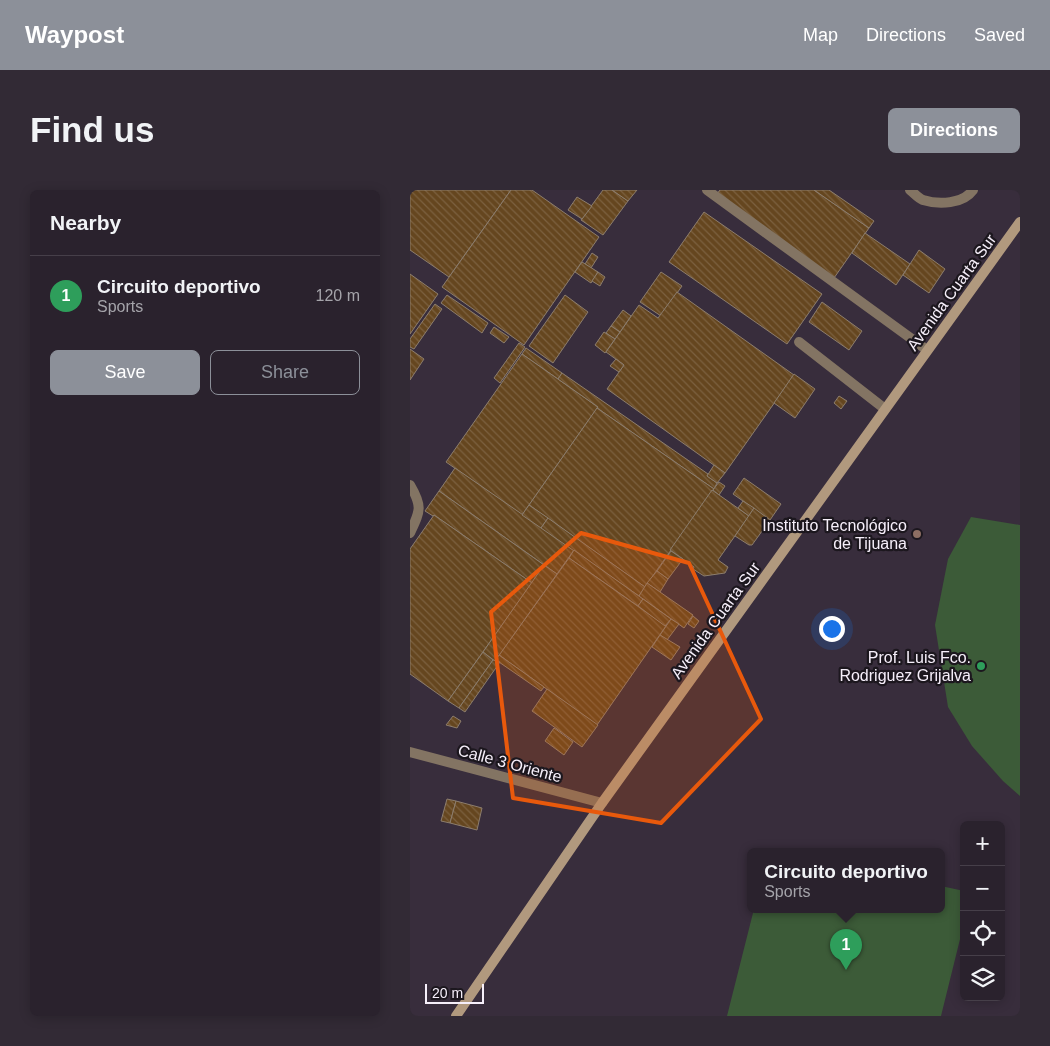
<!DOCTYPE html>
<meta charset="utf-8">
<style>
:root{--surface:#2a222d;--page:#322a35;--text:#f1f3f6;--muted:#a5a4aa;--line:#463f49;--accent:#8c9099}
body{margin:0;font-family:Helvetica,sans-serif;background:var(--page);color:var(--text)}
.controls{position:absolute;right:15px;bottom:15px;display:grid;overflow:hidden;border-radius:8px;box-shadow:0 2px 12px #0003}
.controls button{width:45px;height:45px;display:grid;place-items:center;padding:0;border:0;border-bottom:1px solid var(--line);background:var(--surface);color:var(--text);font:25px sans-serif}
.scale{position:absolute;left:15px;bottom:12px;width:59px;box-sizing:border-box;padding-left:5px;border:2px solid #f6effa;border-top:0;font-size:14px;line-height:18px;white-space:nowrap;color:#f6effa;-webkit-text-stroke:4px #1c171e;paint-order:stroke}
.you{position:absolute;left:421px;top:438px;width:18px;height:18px;margin:-12px;border:4px solid #fff;border-radius:50%;background:#1a73e8;box-shadow:0 0 0 8px #1a73e833}
.badge{display:grid;place-items:center;width:32px;height:32px;border-radius:50%;background:var(--accent);color:#fff;font-size:16px;font-weight:700}
.pin{position:absolute;translate:-50% -41px;filter:drop-shadow(0 1px 2px #0008)}
.pin::after{content:'';position:absolute;top:26px;width:18px;height:15px;background:inherit;clip-path:polygon(0 0,100% 0,50% 100%)}
.popup{position:absolute;left:337px;top:658px;width:198px;height:65px;box-sizing:border-box;display:grid;place-content:center;border-radius:8px;background:var(--surface);filter:drop-shadow(0 1px 4px #0005);font-size:16px;white-space:nowrap;color:var(--muted)}
.popup b{font-size:19px;color:var(--text)}
.popup::after{content:'';position:absolute;left:50%;top:100%;margin-left:-10px;border:10px solid transparent;border-top-color:var(--surface)}
.list{margin:0;padding:0;list-style:none}
h2{display:flex;justify-content:space-between;align-items:center;height:65px;margin:0;padding:0 20px;font-size:21px}
h2 small{font-size:16px;font-weight:400;color:var(--muted)}
.list li{display:grid;grid-template-columns:32px 1fr auto;gap:15px;align-items:center;box-sizing:border-box;height:80px;padding:0 20px;border-top:1px solid var(--line)}
.list b{display:block;font-size:19px;white-space:nowrap}
.list p{margin:0;font-size:16px;white-space:nowrap;color:var(--muted)}
.list em{font-size:16px;font-style:normal;color:var(--muted)}
.actions{display:flex;gap:10px;padding:15px 20px}
.actions a{flex:1;padding:11px 0;border:1px solid var(--accent);border-radius:8px;text-align:center;font-size:18px;color:var(--accent)}
.actions .main{background:var(--accent);color:#fff}
.icon{flex:none;width:28px;height:28px;fill:none;stroke:currentColor;stroke-width:2;stroke-linecap:round;stroke-linejoin:round}
.map{position:relative;flex:none;width:610px;height:826px;overflow:hidden;border-radius:8px}
header{display:flex;align-items:center;gap:30px;box-sizing:border-box;height:70px;padding:0 25px;background:var(--accent);color:#fff}
header strong{font-size:24px}
nav{display:flex;gap:28px;margin-inline-start:auto;font-size:18px}
.intro{display:flex;align-items:center;justify-content:space-between;box-sizing:border-box;height:120px;padding:0 30px}
h1{margin:0;font-size:35px}
.button{padding:12px 22px;border-radius:8px;background:var(--accent);color:#fff;font-size:18px;font-weight:700}
main{display:flex;gap:30px;padding:0 30px}
aside{flex:1;background:var(--surface);border-radius:8px;box-shadow:0 2px 12px #0003}
.map>svg:first-child{display:block}
.green{fill:#3c5b38}
.building{fill:url(#building-back-hatch);stroke:#8c7d6d}
.lines{fill:none;stroke-linecap:round;stroke-linejoin:round}
.lane{stroke:#837463;stroke-width:10}
.secondary{stroke:#b1997e;stroke-width:10}
.marked{fill:#e8590c;fill-opacity:0.2;stroke:#e8590c;stroke-width:4;stroke-linejoin:round}
.education-dot{fill:#8d6e63;stroke:#1c171e;stroke-width:2}
.leisure-dot{fill:#2e9e5b;stroke:#1c171e;stroke-width:2}
.labels{text-anchor:middle;stroke-width:4.5;stroke-linejoin:round;paint-order:stroke}
.street-label{font-size:16px;fill:#f6effa;stroke:#1c171e}
.poi-label{font-size:16px;fill:#f6effa;stroke:#1c171e;text-anchor:end}
</style>
<header>
<strong>Waypost</strong>
<nav><a>Map</a><a>Directions</a><a>Saved</a></nav>
</header>
<div class="intro"><h1>Find us</h1><a class="button">Directions</a></div>
<main>
<aside>
<h2>Nearby<small></small></h2>
<ul class="list">
<li><span class="badge" style="background:#2e9e5b">1</span><div><b>Circuito deportivo</b><p>Sports</p></div><em>120 m</em></li>
</ul>
<div class="actions"><a class="main">Save</a><a>Share</a></div>
</aside>
<div class="map">
<svg width="610" height="826" viewBox="0 0 610 826">
<defs>
<pattern id="building-back-hatch" width="6" height="6" patternUnits="userSpaceOnUse" patternTransform="scale(1.25)"><rect width="6" height="6" fill="#65461f"/><path d="M-1 5l2 2M0 0l6 6M5-1l2 2" fill="none" stroke="#7c6140"/></pattern>
</defs>
<rect width="100%" height="100%" fill="#382d3c"/>
<!-- green -->
<g class="green">
<path d="M561,327L610,335V606L593,591L562,556L538,517L525,435L538,369Z"/>
<path d="M531,696L554,701V733L531,826H317L344,719H531Z"/>
</g>
<!-- building -->
<g class="building">
<path d="M0,0H101L39,87L0,60Z"/>
<path d="M101,0H122L189,47L114,155L32,97Z"/>
<path d="M193,0H202L218,11L193,45L171,30Z"/>
<path d="M202,0H227L218,11Z"/>
<path d="M310,0H404L459,38L424,88L306,5Z"/>
<path d="M404,0H419L464,31L459,38Z"/>
<path d="M167,7L182,16L172,29L158,20Z"/>
<path d="M294,22L412,104L377,154L259,72Z"/>
<path d="M455,43L500,74L486,95L442,63Z"/>
<path d="M509,60L535,79L519,103L493,85Z"/>
<path d="M182,63L188,67L181,78L175,74Z"/>
<path d="M172,72L188,82L181,93L165,82Z"/>
<path d="M188,82L195,87L190,96L182,91Z"/>
<path d="M251,82L272,96L251,126L230,112Z"/>
<path d="M0,84L28,104L0,144Z"/>
<path d="M267,102L384,185L315,283L197,199L214,175L196,162L229,115L248,128Z"/>
<path d="M37,105L78,133L72,143L31,113Z"/>
<path d="M155,105L178,122L143,173L119,156Z"/>
<path d="M412,112L452,141L439,160L399,132Z"/>
<path d="M25,114L32,119L4,159L0,157V149Z"/>
<path d="M213,120L221,126L210,142L201,136Z"/>
<path d="M201,136L210,142L205,149L196,143Z"/>
<path d="M84,137L99,147L94,153L80,143Z"/>
<path d="M194,142L205,149L195,163L185,155Z"/>
<path d="M109,153L115,157L90,193L84,188Z"/>
<path d="M116,158L152,183L148,189L112,164Z"/>
<path d="M0,159L14,169L0,190Z"/>
<path d="M112,164L188,217L112,325L36,272Z"/>
<path d="M206,169L214,175L209,182L200,176Z"/>
<path d="M152,183L298,284L297,286L307,293L304,299L187,218L188,217L148,189Z"/>
<path d="M384,184L405,199L385,228L364,213Z"/>
<path d="M429,206L437,211L431,219L424,213Z"/>
<path d="M187,218L304,299L235,397L119,315Z"/>
<path d="M304,275L315,283L307,293L297,286Z"/>
<path d="M45,278L164,360L147,384L29,301Z"/>
<path d="M334,288L371,314L360,330L323,304Z"/>
<path d="M309,292L315,296L309,305L303,300Z"/>
<path d="M302,300L339,326L308,370L318,377L315,383L294,386L283,379L284,377L260,360Z"/>
<path d="M29,301L134,375L122,393L24,325L23,326L15,321Z"/>
<path d="M333,311L344,318L339,326L328,318Z"/>
<path d="M119,315L138,328L131,338L112,325Z"/>
<path d="M344,318L360,330L342,355H339L325,346Z"/>
<path d="M24,325L122,393L38,511L0,484V359Z"/>
<path d="M138,328L235,397L229,406L131,338Z"/>
<path d="M164,360L233,409L228,416L159,368Z"/>
<path d="M261,361L273,369L258,389L247,381Z"/>
<path d="M159,368L256,436L187,535L89,465Z"/>
<path d="M134,375L147,384L85,471L73,462Z"/>
<path d="M247,381L258,389L250,402L237,393Z"/>
<path d="M237,393L283,425L274,438L229,406Z"/>
<path d="M233,409L261,429L255,436L228,416Z"/>
<path d="M283,426L289,431L284,438L278,434Z"/>
<path d="M261,429L269,434L257,450L250,445Z"/>
<path d="M250,445L270,457L261,470L242,457Z"/>
<path d="M73,462L83,470L49,518L38,511Z"/>
<path d="M89,465L134,497L131,501L86,470Z"/>
<path d="M83,470L90,472L55,522L49,518Z"/>
<path d="M137,499L188,535L172,557L122,521Z"/>
<path d="M43,526L51,531L47,538L36,535Z"/>
<path d="M144,538L163,552L154,565L135,551Z"/>
<path d="M37,609L46,611L40,633L31,631Z"/>
<path d="M46,611L72,618L67,640L40,633Z"/>
</g>
<g class="lines">
<!-- lane -->
<g class="lane">
<path d="M297,0L517,160"/>
<path d="M500,0C504,3 508,8 513,10C529,15 553,14 563,0"/>
<path d="M389,152L475,219"/>
<path d="M0,295C13,317 10,321 0,343"/>
<path d="M0,562L192,613"/>
</g>
<!-- secondary -->
<path class="secondary" d="M46,826L192,613L610,32"/>
</g>
<!-- marked area -->
<path class="marked" d="M171,343L279,373L351,529L251,633L103,608L81,422Z"/>
<!-- markers -->
<circle class="education-dot" cx="507" cy="344" r="5"/>
<circle class="leisure-dot" cx="571" cy="476" r="5"/>
<g class="labels">
<!-- street labels -->
<g class="street-label">
<text transform="translate(541 102) rotate(-54)" y="6">Avenida Cuarta Sur</text>
<text transform="translate(305 430) rotate(-54)" y="6">Avenida Cuarta Sur</text>
<text transform="translate(100 573) rotate(15)" y="6">Calle 3 Oriente</text>
</g>
<!-- poi labels -->
<g class="poi-label">
<text x="497" y="341">Instituto Tecnológico<tspan x="497" dy="18">de Tijuana</tspan></text>
<text x="561" y="473">Prof. Luis Fco.<tspan x="561" dy="18">Rodriguez Grijalva</tspan></text>
</g>
</g>
</svg>
<div class="controls">
<button>+</button>
<button>−</button>
<button><svg class="icon" aria-label="locate" viewBox="0 0 24 24"><circle cx="12" cy="12" r="6"/><path d="M12 2v4M12 18v4M2 12h4M18 12h4"/></svg></button>
<button><svg class="icon" aria-label="layers" viewBox="0 0 24 24"><path d="M12 4l9 5-9 5-9-5zM3 14l9 5 9-5"/></svg></button>
</div>
<div class="scale">20 m</div>
<div class="you"></div>
<div class="pin badge" style="left:436px;top:780px;background:#2e9e5b">1</div>
<div class="popup"><b>Circuito deportivo</b>Sports</div>
</div>
</main>
